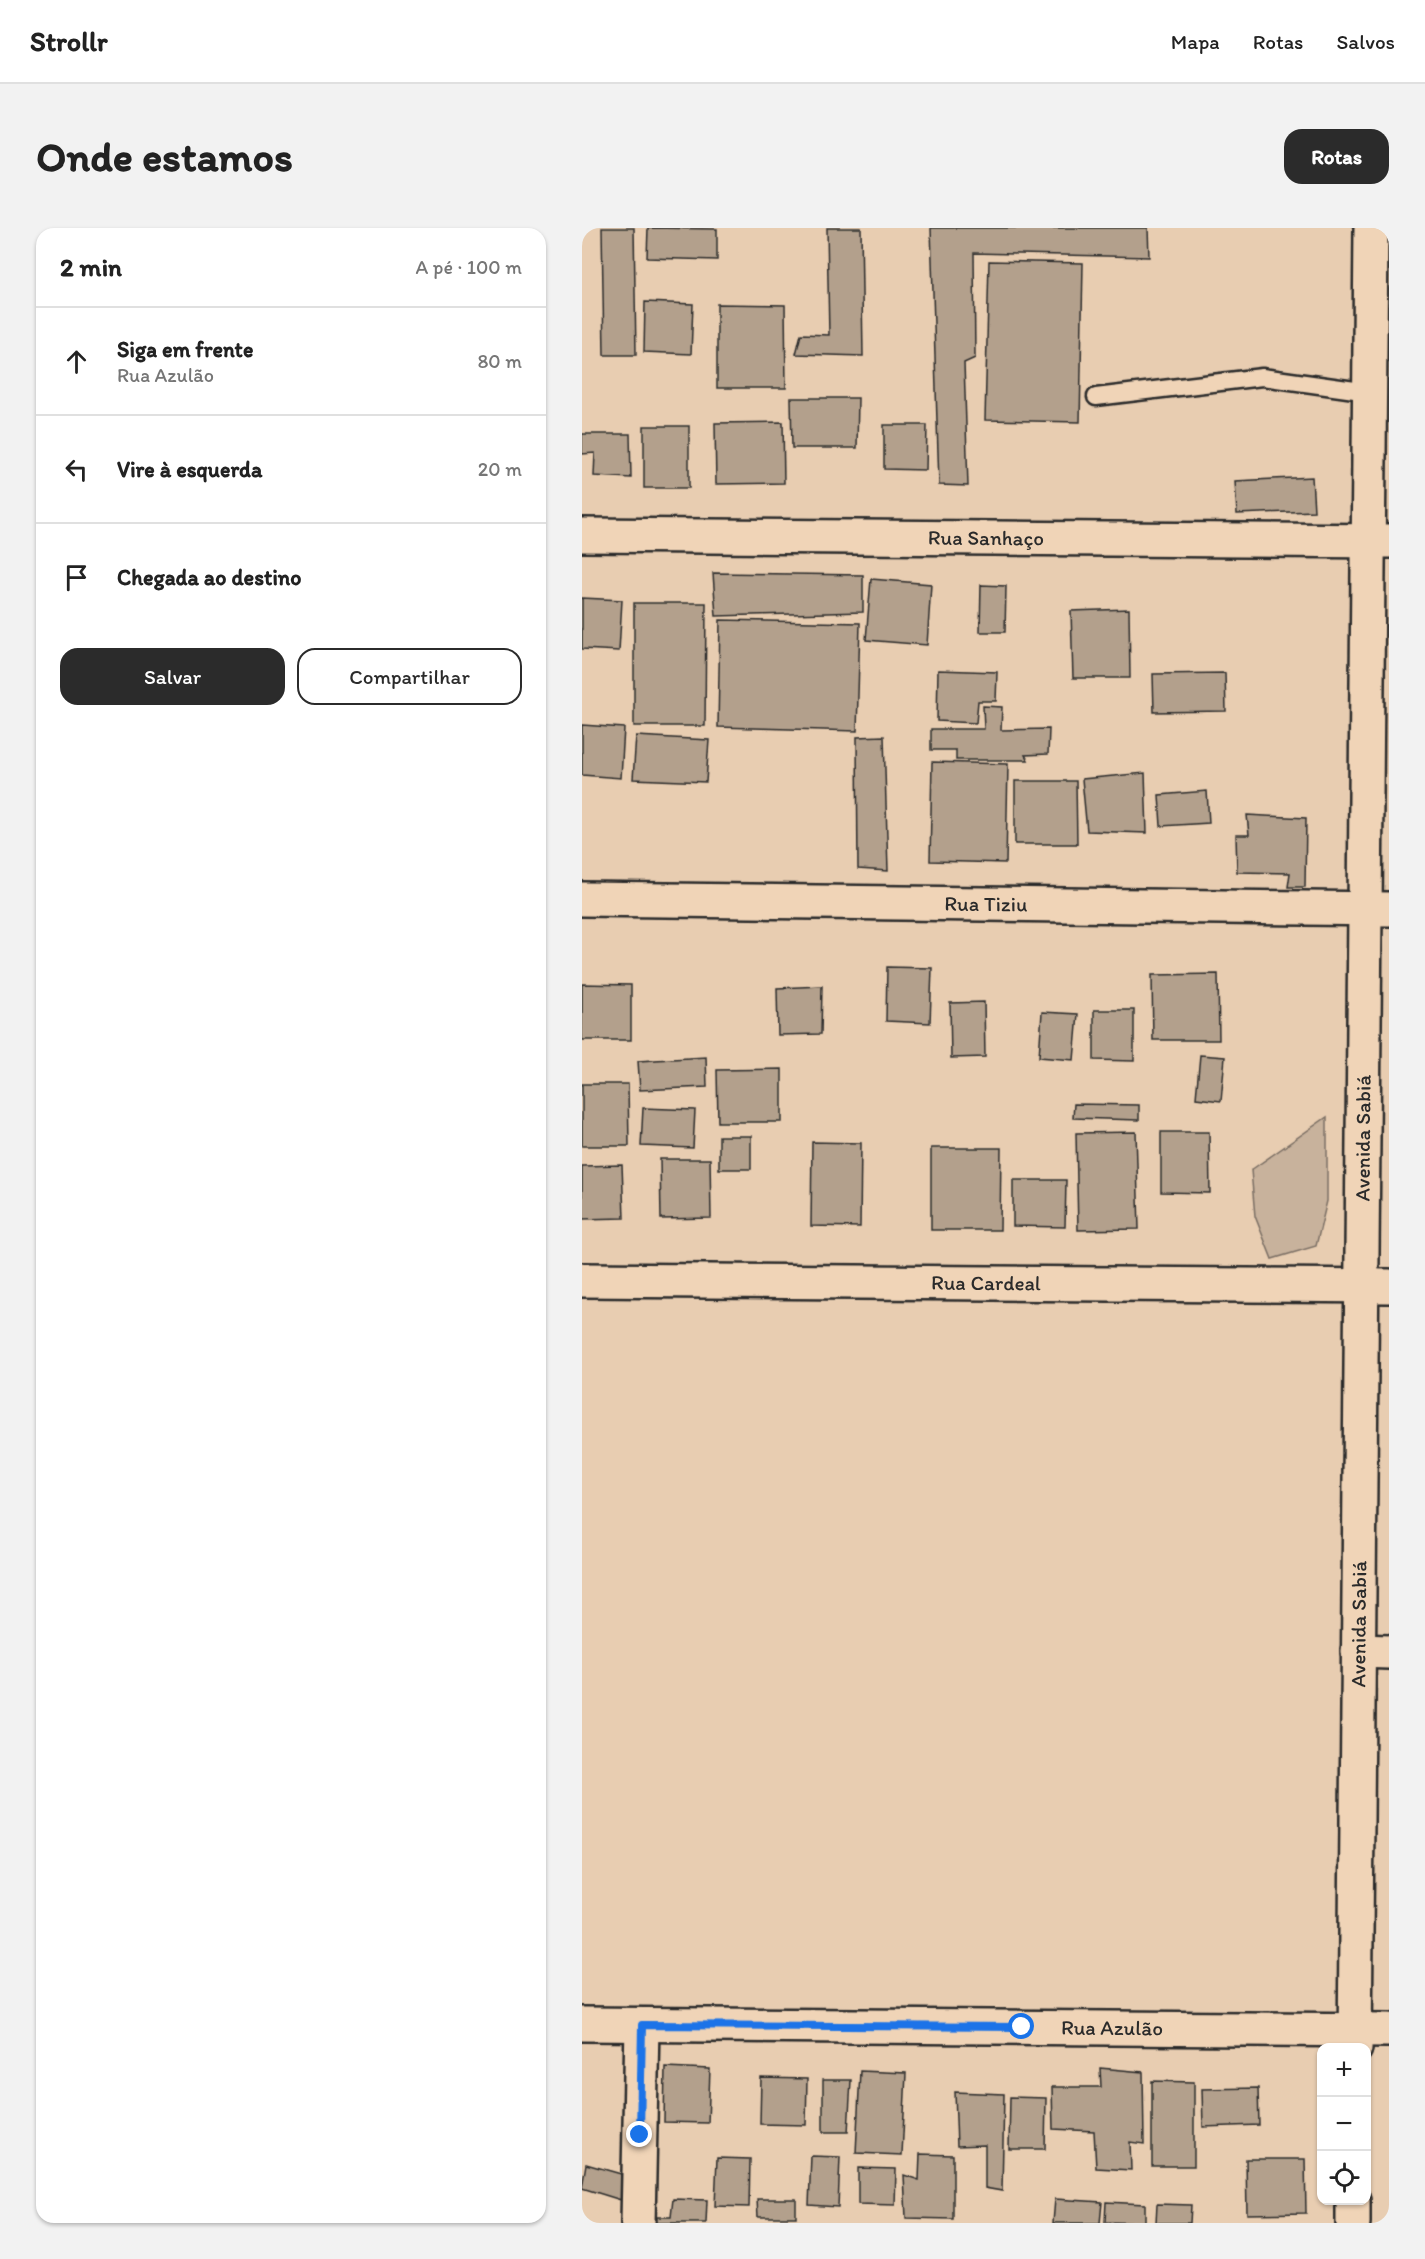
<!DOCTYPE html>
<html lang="pt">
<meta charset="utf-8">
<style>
:root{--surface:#fff;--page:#f2f2f2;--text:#222;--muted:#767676;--line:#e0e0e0;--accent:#2b2b2b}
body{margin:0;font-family:Itim,sans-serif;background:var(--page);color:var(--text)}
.controls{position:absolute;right:18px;bottom:18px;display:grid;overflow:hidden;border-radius:12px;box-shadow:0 2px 4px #0004}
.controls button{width:54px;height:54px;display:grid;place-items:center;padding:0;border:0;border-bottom:2px solid var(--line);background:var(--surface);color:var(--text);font:30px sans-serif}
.stop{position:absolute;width:18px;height:18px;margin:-14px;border:4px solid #1a73e8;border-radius:50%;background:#fff}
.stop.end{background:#1a73e8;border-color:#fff;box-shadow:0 2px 6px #0008}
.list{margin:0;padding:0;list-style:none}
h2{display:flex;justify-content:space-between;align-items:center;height:78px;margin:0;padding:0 24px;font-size:26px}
h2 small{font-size:20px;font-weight:400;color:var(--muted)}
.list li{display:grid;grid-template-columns:39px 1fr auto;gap:18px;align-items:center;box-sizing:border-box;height:108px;padding:0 24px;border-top:2px solid var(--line)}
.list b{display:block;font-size:22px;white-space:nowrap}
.list p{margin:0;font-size:20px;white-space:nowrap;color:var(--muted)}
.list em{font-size:20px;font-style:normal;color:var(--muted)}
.actions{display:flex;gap:12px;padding:18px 24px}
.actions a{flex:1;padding:14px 0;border:2px solid var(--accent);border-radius:18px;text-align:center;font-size:21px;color:var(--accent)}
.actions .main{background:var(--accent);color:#fff}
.icon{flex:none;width:33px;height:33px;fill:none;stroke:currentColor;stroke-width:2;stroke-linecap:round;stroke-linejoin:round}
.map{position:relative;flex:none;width:807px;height:1995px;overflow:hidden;border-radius:18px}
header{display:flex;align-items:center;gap:36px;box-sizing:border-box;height:84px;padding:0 30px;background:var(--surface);border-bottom:2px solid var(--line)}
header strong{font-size:28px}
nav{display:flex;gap:33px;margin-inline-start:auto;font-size:21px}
.intro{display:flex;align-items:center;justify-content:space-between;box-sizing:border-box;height:144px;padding:0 36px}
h1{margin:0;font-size:42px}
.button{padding:15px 27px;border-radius:18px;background:var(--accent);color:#fff;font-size:21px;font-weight:700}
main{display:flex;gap:36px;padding:0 36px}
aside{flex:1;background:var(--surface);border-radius:18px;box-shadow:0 2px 4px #0004}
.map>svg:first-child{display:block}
.green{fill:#c8b29c;stroke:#7a6e64;stroke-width:1.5}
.building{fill:#b3a08c;stroke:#2b2b2b;stroke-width:1.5}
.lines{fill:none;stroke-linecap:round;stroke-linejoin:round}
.lane-casing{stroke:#2b2b2b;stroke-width:21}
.street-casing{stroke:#2b2b2b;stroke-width:38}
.lane{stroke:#f0d4b7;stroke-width:16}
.street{stroke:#f0d4b7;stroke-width:33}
.route{stroke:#1a73e8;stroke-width:8}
.labels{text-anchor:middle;stroke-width:6;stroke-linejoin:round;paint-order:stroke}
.street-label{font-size:21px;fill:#2b2b2b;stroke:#f0d4b7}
</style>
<header>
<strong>Strollr</strong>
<nav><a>Mapa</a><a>Rotas</a><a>Salvos</a></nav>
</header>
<div class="intro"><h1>Onde estamos</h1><a class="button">Rotas</a></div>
<main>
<aside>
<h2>2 min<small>A pé · 100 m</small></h2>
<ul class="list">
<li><svg class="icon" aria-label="ahead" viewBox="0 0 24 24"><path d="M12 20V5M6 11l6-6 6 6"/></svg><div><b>Siga em frente</b><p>Rua Azulão</p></div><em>80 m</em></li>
<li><svg class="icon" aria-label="left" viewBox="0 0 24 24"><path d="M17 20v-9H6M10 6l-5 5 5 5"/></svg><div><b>Vire à esquerda</b></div><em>20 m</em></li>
<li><svg class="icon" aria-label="arrive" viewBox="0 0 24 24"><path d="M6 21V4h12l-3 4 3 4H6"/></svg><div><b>Chegada ao destino</b></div></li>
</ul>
<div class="actions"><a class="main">Salvar</a><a>Compartilhar</a></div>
</aside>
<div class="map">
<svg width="807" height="1995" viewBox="0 0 807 1995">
<rect width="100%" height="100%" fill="#e8cdb1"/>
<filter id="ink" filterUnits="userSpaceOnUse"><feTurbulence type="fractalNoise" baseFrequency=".0167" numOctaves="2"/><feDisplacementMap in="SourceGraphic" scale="12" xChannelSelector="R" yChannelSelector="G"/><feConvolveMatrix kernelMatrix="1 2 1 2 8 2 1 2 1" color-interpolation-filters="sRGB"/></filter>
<g filter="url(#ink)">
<!-- green -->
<path class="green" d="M745,889V973L734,1018L690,1031L673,988L669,942Z"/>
<!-- building -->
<g class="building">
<path d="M20,0H52L54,127H22Z"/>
<path d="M66,0L135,1V32L65,30Z"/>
<path d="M245,0H279L281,128L214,126L219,106L247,107Z"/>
<path d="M349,0H566L567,29L392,25L393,130L382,135L386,258L357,257Z"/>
<path d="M407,33L501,35L498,194L403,192Z"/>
<path d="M63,74L111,76L109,126L62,124Z"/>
<path d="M135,76L203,77L204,160H135Z"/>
<path d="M209,170H276L275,220H210Z"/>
<path d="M201,194L202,255L134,256L133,195Z"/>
<path d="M302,197H345L344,242L302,241Z"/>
<rect x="62" y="198" width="45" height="62"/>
<path d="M0,206H48L49,250L12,248L13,225L0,226Z"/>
<path d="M730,249L732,283L655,286L653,253Z"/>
<path d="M131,345L281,347V384L134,388Z"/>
<path d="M289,351L349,356L345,417L284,412Z"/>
<path d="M399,357L424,358L423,404H398Z"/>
<path d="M0,370L40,372L37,423L0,421Z"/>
<path d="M52,375H124L123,498H52Z"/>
<path d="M547,381L548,450H491L489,383Z"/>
<path d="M138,392L278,395L275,503L136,499Z"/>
<path d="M356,442L415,444L414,473H396L394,495L355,493Z"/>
<path d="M643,445L644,483L572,484L571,446Z"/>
<path d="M401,478L420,479L419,502L467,501L466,526L443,527L446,532H374V522H349V501H402Z"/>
<path d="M0,497L42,500L39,550L0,547Z"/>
<path d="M54,508L127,512L124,554L51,551Z"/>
<path d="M302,508L306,643L276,641L275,509Z"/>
<path d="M350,534L426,536L424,635L348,633Z"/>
<path d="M563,545L565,605L505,603L500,551Z"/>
<path d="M433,553H494L495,616H433Z"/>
<path d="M625,563L627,595L579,598L577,567Z"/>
<path d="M665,587L724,590L723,659H706L708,645L655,644L654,607H667Z"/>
<path d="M305,739L350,740L348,795L304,793Z"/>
<path d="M636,746L637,812H571L570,747Z"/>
<path d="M0,756L49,757V812H0Z"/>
<path d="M240,758L239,806L196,807L195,760Z"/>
<path d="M402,774L403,829L369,830L368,775Z"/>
<path d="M512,782H552V833L512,832Z"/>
<path d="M460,784L496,786L492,832L457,829Z"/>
<path d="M618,827L643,829L639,873L614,870Z"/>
<path d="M124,829L125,859L58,862L56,833Z"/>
<path d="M200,841V894H136L135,842Z"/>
<path d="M0,856H46L47,918H0Z"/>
<path d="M492,876L557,877V892L491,890Z"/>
<path d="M61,880L113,882L111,920L59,918Z"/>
<path d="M554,904L557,1001L496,1002L494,905Z"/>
<path d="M579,904H627L628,965L579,964Z"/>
<rect x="137" y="908" width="32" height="33"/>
<path d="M230,914L279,915L278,999L229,998Z"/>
<path d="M349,920H419L418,1002H349Z"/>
<path d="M78,931H128L129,990L79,991Z"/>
<path d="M40,937L42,990L0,991V938Z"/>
<path d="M431,952H484L483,999L431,998Z"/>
<path d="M83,1839L128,1841L126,1895L82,1894Z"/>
<path d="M518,1840L561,1844L562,1916L548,1914L549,1942L514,1940L512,1903L471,1901L470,1859H519Z"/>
<path d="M278,1843L324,1845L320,1927L274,1925Z"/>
<path d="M179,1850L225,1851L224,1897L178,1896Z"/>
<path d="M241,1852H269L266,1904H241Z"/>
<path d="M570,1853L612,1854V1938H570Z"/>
<path d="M676,1860L677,1897L621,1899L620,1861Z"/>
<path d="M373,1864L422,1866L420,1963L403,1960V1917L375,1918Z"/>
<path d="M428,1869L464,1870L463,1921H427Z"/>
<path d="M338,1926L371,1927V1991L324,1990L322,1947L337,1952Z"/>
<path d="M229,1928L258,1929L256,1979L227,1977Z"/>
<path d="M135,1930L168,1931L167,1979L133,1978Z"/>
<path d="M664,1931H723L724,1985L665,1986Z"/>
<path d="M4,1936L46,1948L39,1972L0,1960Z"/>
<path d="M276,1940L314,1941L313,1977L276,1976Z"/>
<path d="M91,1971L125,1972L124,1995H75V1989H89Z"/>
<path d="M175,1971H214V1989H176Z"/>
<path d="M473,1971L520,1974L518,1995H471Z"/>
<path d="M524,1974L563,1976V1995L523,1994Z"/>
<path d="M575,1976L609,1977L608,1995H574Z"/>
</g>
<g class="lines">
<defs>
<path id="lane" d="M514,169L680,149L787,164"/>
<g id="street">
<path id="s1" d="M0,307L807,313"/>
<path id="s2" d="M0,671L807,681"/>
<path id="s3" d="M0,1052L807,1058"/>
<path d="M776,1423L807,1424"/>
<path id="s4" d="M0,1796L807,1802"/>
<path id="s5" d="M773,1820L789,0"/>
<path d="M56,1995L60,1797"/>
<path d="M771,1995V1972"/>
</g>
</defs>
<!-- lane casing -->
<use href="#lane" class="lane-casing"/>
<!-- street casing -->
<use href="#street" class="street-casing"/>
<!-- lane -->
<use href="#lane" class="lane"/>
<!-- street -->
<use href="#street" class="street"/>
</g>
</g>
<g class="lines" filter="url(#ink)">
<!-- route -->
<path class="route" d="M58,1907L60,1797L440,1799"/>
</g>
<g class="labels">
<!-- street labels -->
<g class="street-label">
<text dy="7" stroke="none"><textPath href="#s1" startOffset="404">Rua Sanhaço</textPath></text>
<text dy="7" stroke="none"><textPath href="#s2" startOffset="404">Rua Tiziu</textPath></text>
<text dy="7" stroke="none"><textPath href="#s5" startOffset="910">Avenida Sabiá</textPath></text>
<text dy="7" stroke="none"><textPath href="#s3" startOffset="404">Rua Cardeal</textPath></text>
<text dy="7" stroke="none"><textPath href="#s5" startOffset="424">Avenida Sabiá</textPath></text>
<text dy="7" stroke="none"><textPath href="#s4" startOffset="530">Rua Azulão</textPath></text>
</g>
</g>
</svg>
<div class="controls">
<button>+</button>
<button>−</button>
<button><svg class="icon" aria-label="locate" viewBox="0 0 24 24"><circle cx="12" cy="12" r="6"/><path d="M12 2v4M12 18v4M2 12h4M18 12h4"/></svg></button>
</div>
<div class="stop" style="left:440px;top:1799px"></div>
<div class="stop end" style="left:58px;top:1907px"></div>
</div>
</main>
